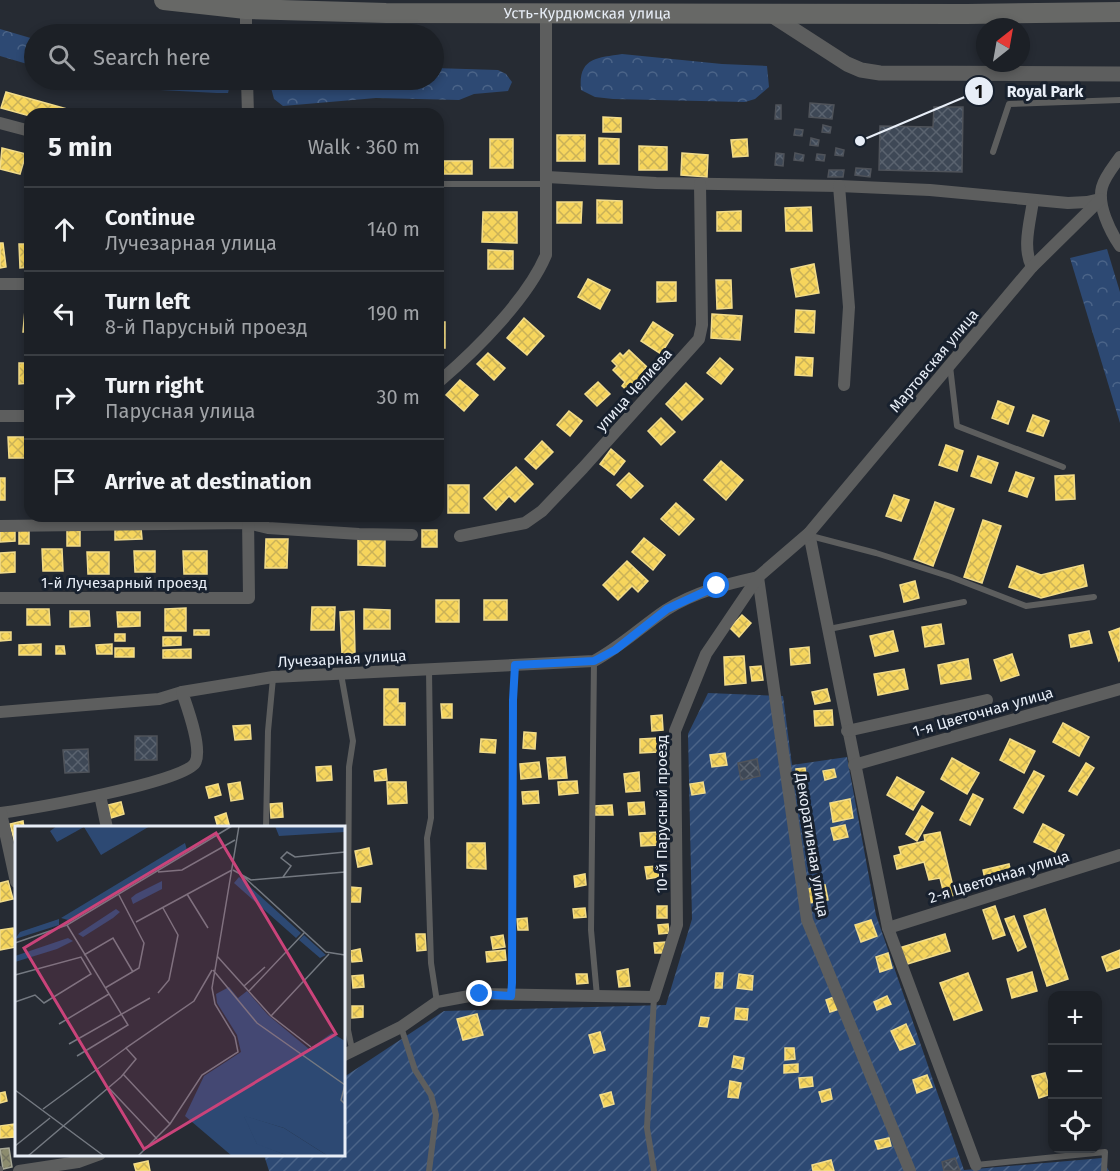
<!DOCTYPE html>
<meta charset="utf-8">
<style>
:root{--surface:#1c2026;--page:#292d32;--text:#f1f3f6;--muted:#a0a3a7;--line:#3a3e43}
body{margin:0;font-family:"Fira Sans",sans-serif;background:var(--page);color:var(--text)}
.controls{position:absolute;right:18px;bottom:18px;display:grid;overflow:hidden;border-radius:12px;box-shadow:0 3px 9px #0003}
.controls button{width:54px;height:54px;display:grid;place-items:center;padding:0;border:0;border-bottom:2px solid var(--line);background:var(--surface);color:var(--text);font:30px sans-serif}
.compass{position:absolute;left:976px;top:18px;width:54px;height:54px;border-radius:50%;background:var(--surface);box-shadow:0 3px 9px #0003;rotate:31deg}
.stop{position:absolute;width:18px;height:18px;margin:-14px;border:4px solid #1a73e8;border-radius:50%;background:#fff}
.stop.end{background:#1a73e8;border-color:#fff;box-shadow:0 2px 6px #0008}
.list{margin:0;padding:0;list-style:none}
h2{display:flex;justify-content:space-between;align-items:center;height:78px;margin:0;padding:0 24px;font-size:26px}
h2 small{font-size:20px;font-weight:400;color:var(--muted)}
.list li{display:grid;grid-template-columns:39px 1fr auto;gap:18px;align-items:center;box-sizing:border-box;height:84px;padding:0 24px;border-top:2px solid var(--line)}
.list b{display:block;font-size:22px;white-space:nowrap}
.list p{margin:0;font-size:20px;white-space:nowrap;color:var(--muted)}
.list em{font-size:20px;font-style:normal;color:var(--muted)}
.icon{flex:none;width:33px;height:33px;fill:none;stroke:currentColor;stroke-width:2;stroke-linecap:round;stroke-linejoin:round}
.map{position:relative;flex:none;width:1120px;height:1171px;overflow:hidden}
.search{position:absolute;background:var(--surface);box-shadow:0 3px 9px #0003;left:24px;top:24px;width:420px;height:66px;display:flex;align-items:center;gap:15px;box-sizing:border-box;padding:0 21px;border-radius:33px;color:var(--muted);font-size:22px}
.panel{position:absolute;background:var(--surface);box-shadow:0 3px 9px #0003;left:24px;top:108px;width:420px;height:414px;border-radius:18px}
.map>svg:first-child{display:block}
.forest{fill:url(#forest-crowns)}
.garden{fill:url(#garden-furrows)}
.homes{fill:url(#homes-cross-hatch);stroke:#f2dc8a;stroke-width:1.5}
.industry{fill:url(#industry-cross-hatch);stroke:#a8a997;stroke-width:1.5}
.building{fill:url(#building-cross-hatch);stroke:#4f535a;stroke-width:1.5}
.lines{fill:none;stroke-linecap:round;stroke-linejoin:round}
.service{stroke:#5d5e5e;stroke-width:6}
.minor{stroke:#5d5e5e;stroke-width:12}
.tertiary{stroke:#5d5e5e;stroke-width:15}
.primary{stroke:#676866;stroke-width:20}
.route{stroke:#1a73e8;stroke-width:8}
.labels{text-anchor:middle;stroke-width:6;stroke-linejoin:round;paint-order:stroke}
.street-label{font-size:15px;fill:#e8eef7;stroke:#18212e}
.inset-road{fill:none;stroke:#747981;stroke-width:1.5}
.view{fill:#ca437a;fill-opacity:0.15;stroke:#ca437a;stroke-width:3}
.inset-edge{fill:none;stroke:#e8eef7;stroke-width:3}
.leader{fill:none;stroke:#e8eef7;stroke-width:2}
.callout-dot{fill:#e8eef7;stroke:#18212e;stroke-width:2}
.mark-label{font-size:18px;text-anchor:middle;font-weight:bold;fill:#111}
.callout-label{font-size:16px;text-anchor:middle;font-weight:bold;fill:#e8eef7;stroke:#18212e;stroke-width:6;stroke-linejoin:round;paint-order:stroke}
</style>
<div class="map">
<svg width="1120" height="1171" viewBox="0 0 1120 1171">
<defs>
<pattern id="forest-crowns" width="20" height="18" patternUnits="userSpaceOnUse" patternTransform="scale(1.5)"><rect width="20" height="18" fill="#2d4973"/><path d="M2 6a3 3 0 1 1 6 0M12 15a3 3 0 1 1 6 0" fill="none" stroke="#4b6488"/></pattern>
<pattern id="garden-furrows" width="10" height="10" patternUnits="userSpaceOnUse" patternTransform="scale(1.5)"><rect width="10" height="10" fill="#2d4973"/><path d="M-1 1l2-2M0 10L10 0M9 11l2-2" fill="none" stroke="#4b6488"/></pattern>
<pattern id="homes-cross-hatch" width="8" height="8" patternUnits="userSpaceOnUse" patternTransform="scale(1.5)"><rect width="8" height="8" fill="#f6d55c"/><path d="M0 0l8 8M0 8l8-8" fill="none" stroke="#cab258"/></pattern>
<pattern id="industry-cross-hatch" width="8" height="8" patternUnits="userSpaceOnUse" patternTransform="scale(1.5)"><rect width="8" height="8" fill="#8c8c6e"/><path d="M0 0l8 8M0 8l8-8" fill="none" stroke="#747461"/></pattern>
<pattern id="building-cross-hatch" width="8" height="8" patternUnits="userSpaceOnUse" patternTransform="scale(1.5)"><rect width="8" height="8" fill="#3e4856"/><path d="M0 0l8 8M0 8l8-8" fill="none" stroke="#5a636f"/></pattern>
</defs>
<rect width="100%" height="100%" fill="#262b33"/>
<!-- forest -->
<g class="forest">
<path d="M0,29L34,39V66L0,56Z"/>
<path d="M622,54L722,64L767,66L769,87L755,99L745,102L613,99L595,97L581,90C578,58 596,58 622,54Z"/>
<path d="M434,68L498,70L506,74L512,82L508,91L474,94L459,100L376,98L283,106L274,99L269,80H434Z"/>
<path d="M84,80H231L228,93H217L142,89Z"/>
<path d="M1107,249L1120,292V423L1070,258Z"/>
</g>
<!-- garden -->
<path class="garden" d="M708,693L783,696L792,765L847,757L876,915L964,1170L1102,1158L1109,1171H269L264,1155L344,1154V1077L444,1011L666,1005L692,919L688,734Z"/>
<!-- homes -->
<g class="homes">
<path d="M6,92L85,114H30V116L1,108Z"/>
<rect x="272" y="109" width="24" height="5"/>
<path d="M603,117L621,118V132H603Z"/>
<rect x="557" y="135" width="28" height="26"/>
<path d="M599,138L619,139V164H599Z"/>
<rect x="490" y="139" width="23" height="29"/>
<path d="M747,139L748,156L733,157L731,140Z"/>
<path d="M639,146L667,147V170H639Z"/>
<path d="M2,148L26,154L20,174L0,169Z"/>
<path d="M682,153L708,155L707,177L681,175Z"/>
<rect x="443" y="161" width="29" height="13"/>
<path d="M597,200L622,201V223H597Z"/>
<path d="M557,202H582L581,223H557Z"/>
<path d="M811,207L812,231H786L785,208Z"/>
<path d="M741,211V231H717V212Z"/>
<path d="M483,212H517V243L482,242Z"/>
<rect x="438" y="214" width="2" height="19"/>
<path d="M0,243H3L6,267L0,268Z"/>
<path d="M19,244H30V267L20,268Z"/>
<path d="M488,250L513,251V269H488Z"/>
<path d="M814,264L819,293L796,297L791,269Z"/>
<path d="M588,279L610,290L600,309L578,297Z"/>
<path d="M716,280H731L732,308L717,309Z"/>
<path d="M657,282H676V301L657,302Z"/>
<rect x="438" y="283" width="5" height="25"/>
<path d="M25,310L30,311V332H23Z"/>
<path d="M796,310L815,311L814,333L795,332Z"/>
<path d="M712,314L742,316L740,340L711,338Z"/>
<path d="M524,318L544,336L527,355L507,338Z"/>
<rect x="438" y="322" width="7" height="26"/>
<path d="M653,322L673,335L661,354L641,341Z"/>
<path d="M629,350L647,367L643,371L648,376L631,394L622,386L625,382L613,370L617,366L612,361L620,353L623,356Z"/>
<path d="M488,353L505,368L494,380L477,364Z"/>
<path d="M796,357L813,358L812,376L795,375Z"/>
<path d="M720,358L733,369L721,384L707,373Z"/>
<path d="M19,363H30V383L19,384Z"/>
<path d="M460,380L478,395L464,411L446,395Z"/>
<path d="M598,382L610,394L597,406L585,394Z"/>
<path d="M686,383L703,399L682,420L666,404Z"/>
<path d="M998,401L1014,407L1008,424L992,418Z"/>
<path d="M569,411L582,421L570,436L557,425Z"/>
<path d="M1033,415L1049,421L1043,436L1027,431Z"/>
<path d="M661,418L675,432L661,445L648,431Z"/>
<path d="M8,437H30V458H9Z"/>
<path d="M542,441L553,452L536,469L525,459Z"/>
<path d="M946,445L963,451L957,471L939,465Z"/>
<path d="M611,449L625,461L614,475L600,464Z"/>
<path d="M978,456L998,463L991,483L971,476Z"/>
<path d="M721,461L743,480L726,500L704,480Z"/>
<path d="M516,467L533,484L515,502L509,496L496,510L484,498Z"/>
<path d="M1016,472L1034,478L1027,497L1009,491Z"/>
<path d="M629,473L643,486L631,498L617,485Z"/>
<path d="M1074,475L1075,499L1056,500L1055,476Z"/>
<rect x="0" y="478" width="5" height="22"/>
<rect x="448" y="485" width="21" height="28"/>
<path d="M894,495L909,500L901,521L886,516Z"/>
<path d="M935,502L954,509L933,566L914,559Z"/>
<path d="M676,503L694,519L679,535L661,519Z"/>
<path d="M983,520L1001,526L982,583L964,577Z"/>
<rect x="19" y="528" width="10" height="16"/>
<path d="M115,528H141L142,539L115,540Z"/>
<path d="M0,529H15V541L0,542Z"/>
<rect x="67" y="529" width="13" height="17"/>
<rect x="422" y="530" width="15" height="17"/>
<path d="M358,538L385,539V566L358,565Z"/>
<path d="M644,538L665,555L653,570L632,552Z"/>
<path d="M266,539H288L287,568H265Z"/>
<path d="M42,549H62L63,571H43Z"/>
<path d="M134,551H155V572H135Z"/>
<path d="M183,551H207V574H184Z"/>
<path d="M15,552V572L0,573V553Z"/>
<path d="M87,552H109V574H88Z"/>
<path d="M627,561L648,581L638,592L632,586L618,600L603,585Z"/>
<path d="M1083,565L1087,586L1041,598L1009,587L1017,566L1041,575Z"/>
<path d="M915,581L919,598L904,602L900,585Z"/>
<rect x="436" y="600" width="23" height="22"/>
<rect x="484" y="600" width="23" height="20"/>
<path d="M312,607H335L334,630H311Z"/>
<path d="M186,608V631H165V609Z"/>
<path d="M27,609H49L50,625H27Z"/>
<path d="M364,609L390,610V629H364Z"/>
<path d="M70,611H89L90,626L70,627Z"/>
<path d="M354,611L355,653L342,654L340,612Z"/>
<path d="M117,612H140V626L118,627Z"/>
<path d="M742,615L751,623L739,637L730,628Z"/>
<path d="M941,624L944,644L925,647L922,627Z"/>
<path d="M1120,628V660L1119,661L1109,632Z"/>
<rect x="194" y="630" width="15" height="5"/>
<path d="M893,631L898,651L875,656L870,636Z"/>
<path d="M1089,631L1092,643L1071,647L1069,635Z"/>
<path d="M0,632H11V640L0,641Z"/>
<rect x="115" y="634" width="10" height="7"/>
<path d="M163,637H181V645L163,646Z"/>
<path d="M41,644V655H19V645Z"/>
<path d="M112,644V654H97L96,645Z"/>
<path d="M56,646H64L65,654H56Z"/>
<path d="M809,647L810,663L791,665L790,649Z"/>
<rect x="115" y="648" width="19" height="9"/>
<path d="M191,649V658H163V650Z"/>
<path d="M1012,654L1019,675L1001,681L994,660Z"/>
<path d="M744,656L746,683L725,685L724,657Z"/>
<path d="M968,659L971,679L941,684L938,665Z"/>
<path d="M761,666L763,680L752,681L750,667Z"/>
<path d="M904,669L908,689L878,695L874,674Z"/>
<path d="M384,689H398V703H405V725H384Z"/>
<path d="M827,689L830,701L815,704L812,692Z"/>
<path d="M441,704H452V718H442Z"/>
<path d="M832,710L833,725L815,726L814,711Z"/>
<path d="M662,715L663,730L652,731L651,716Z"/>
<path d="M1063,723L1089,737L1079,756L1053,742Z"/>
<path d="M250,725L251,739L235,740L233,726Z"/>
<path d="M524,732L536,733L535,749L523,748Z"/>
<path d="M657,738L658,752L640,753V739Z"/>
<path d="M481,739L496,740L495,753L480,752Z"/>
<path d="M1010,739L1035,751L1024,773L1000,760Z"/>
<path d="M725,753L727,765L712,767L710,755Z"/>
<path d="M565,757L567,778L549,779L547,758Z"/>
<path d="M952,758L979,773L967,794L941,779Z"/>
<path d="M539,762L541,777L521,779L520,764Z"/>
<path d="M1086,763L1094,768L1077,795L1069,791Z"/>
<path d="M331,766L332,780L317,781L316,767Z"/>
<path d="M805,768L807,780L797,781L796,769Z"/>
<path d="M386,769L387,780L375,781L374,771Z"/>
<path d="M834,769L836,777L825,780L823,771Z"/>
<path d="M1034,771L1044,776L1023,813L1014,808Z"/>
<path d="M639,772L640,791L626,792L624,774Z"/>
<path d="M897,777L924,792L913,810L887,795Z"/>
<path d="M577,781L578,793L559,795L558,782Z"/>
<path d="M240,782L243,799L231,801L228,784Z"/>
<path d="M387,782H406L407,803L388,804Z"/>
<path d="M703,782L705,793L692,795L690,784Z"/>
<path d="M218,784L221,795L209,798L206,787Z"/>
<path d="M538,791L539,803L523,804L522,792Z"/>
<path d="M973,794L983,799L970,825L960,820Z"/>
<path d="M850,799L853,818L833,822L830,803Z"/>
<path d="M121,802L124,814L111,818L108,805Z"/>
<path d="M644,802L645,814L629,815L628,803Z"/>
<path d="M282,803L283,817L271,818L270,804Z"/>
<path d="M612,805L613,815H595L594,806Z"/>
<path d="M922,806L933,813L917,841L906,834Z"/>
<path d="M226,813L230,828H218L215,817Z"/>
<path d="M23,821L24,828H16V842L15,843L10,824Z"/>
<path d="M1043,824L1064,835L1055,852L1034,842Z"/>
<path d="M845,825L848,837L834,840L831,828Z"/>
<path d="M659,832L660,845L641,846L640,833Z"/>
<path d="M940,832L955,895L945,898L940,878L929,880L924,862L897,869L894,856L901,854L899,847L925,841L924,835Z"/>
<path d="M467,843H485L486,869L467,868Z"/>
<path d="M369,848L372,864L358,867L355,851Z"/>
<path d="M1009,864L1012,877L986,884L983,870Z"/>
<path d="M657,866L659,877L647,879L645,867Z"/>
<path d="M585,874L586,885L575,887L574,876Z"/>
<path d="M8,881L13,899L0,902V883Z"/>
<path d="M825,885L828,900L810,903L807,889Z"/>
<path d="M350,887L361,888L360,902H349Z"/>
<rect x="657" y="906" width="10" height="12"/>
<path d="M995,906L1005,935L993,939L983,910Z"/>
<path d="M585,908L586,917L574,918L573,909Z"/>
<path d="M1045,909L1068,979L1047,986L1024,916Z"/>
<path d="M1014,916L1026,947L1018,951L1005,919Z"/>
<path d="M527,918L528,930H518L517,919Z"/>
<path d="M871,920L877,936L861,942L855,925Z"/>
<path d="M668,924L669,933L659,934L658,925Z"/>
<path d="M13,928L16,947L0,950V930Z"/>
<path d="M416,934H425L426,950L417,951Z"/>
<path d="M945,934L950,951L904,965L899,948Z"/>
<path d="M503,935L505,947L493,949L491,937Z"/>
<path d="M665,942L666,953H655L654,943Z"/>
<path d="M360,949L362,961L352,962L350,951Z"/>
<path d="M505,950L506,960L487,962L486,952Z"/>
<path d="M1120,950V967L1107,971L1102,957Z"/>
<path d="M888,953L892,968L880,972L876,957Z"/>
<path d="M628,969L630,986L619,987L617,971Z"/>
<path d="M1032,972L1037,991L1012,998L1007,979Z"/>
<path d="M716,973H723L722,988H715Z"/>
<path d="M968,973L982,1010L954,1020L940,983Z"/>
<path d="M576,974H587L588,983L577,984Z"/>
<path d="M739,974L753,976L752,990L737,988Z"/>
<path d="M363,975L364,987L353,988L352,976Z"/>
<path d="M887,996L891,1004L877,1010L874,1002Z"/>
<path d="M834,997L839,1009L830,1012L826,1000Z"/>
<path d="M352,1006H363V1017L352,1018Z"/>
<path d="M736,1008L748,1009L747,1020L735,1019Z"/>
<path d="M477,1014L483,1035L463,1040L457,1019Z"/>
<path d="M701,1017L709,1018L707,1027L699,1026Z"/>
<path d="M906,1024L915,1044L900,1050L891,1031Z"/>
<path d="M600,1032L605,1050L594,1053L589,1035Z"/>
<path d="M785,1048H794L795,1059L785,1060Z"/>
<path d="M734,1056L744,1058L742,1069L732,1067Z"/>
<path d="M798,1064V1072L784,1073V1065Z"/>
<path d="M1045,1073L1051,1094L1039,1098L1032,1076Z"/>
<path d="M927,1075L932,1087L917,1093L913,1080Z"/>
<path d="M812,1077L813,1086L800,1088L799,1078Z"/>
<path d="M730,1081L741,1083L738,1098L728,1097Z"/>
<path d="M830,1089L832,1099L822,1102L819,1092Z"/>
<path d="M5,1092L7,1101L0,1103V1093Z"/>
<path d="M611,1092L614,1104L604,1107L600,1095Z"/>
<path d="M14,1124L16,1135L15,1137L0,1138V1126Z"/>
<path d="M889,1138L891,1146L878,1149L875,1141Z"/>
<path d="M831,1160L834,1171H813L812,1165Z"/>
<path d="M148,1161L150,1171H136L134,1164Z"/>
</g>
<!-- industry -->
<path class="industry" d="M9,1148L12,1167L3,1169L0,1149Z"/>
<!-- building -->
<g class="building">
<path d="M810,103L834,105L832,119L809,117Z"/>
<path d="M776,105H781V119H775Z"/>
<path d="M934,107H963L962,172L879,170L880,126L933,127Z"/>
<path d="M823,125L831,127L830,133L822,132Z"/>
<path d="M795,129L803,130L802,136L794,135Z"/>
<path d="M811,138L819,140L818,146L810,145Z"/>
<path d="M836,148L844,150L843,156L835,155Z"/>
<path d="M776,153L784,154L783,166L775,165Z"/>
<path d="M795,153L804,155L803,161L794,160Z"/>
<path d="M817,154L825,155L824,161L816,160Z"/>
<path d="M856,168L871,169L870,177L855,175Z"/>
<path d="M829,170H844L843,177H828Z"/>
<rect x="135" y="736" width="22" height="24"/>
<path d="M88,749L89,772L65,773L63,750Z"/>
<path d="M757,759L760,776L741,780L738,763Z"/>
<path d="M955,1158L960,1171H944L942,1162Z"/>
</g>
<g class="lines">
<!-- service -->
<g class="service">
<path d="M993,152L1009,104L1120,100"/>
<path d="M438,184H546"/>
<path d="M950,366L957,426L1063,467"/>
<path d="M811,536L876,553L951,577L1026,606L1094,597"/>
<path d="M829,629L964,602"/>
<path d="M594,661L591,930L597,996"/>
<path d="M429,670L431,818L427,838L431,963L437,1002"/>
<path d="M341,674L353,741L349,767L348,916V1030L352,1049"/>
<path d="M266,828L268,731L273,678"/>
<path d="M511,995L513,700L515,665"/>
<path d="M654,997L647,1128L654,1171"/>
<path d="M401,1027L415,1070L431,1095L436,1115L429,1171"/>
<path d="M976,1165L1105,1152L1104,1171"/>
<path d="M0,1169V1171"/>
</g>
<!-- minor -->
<g class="minor">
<path d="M246,9V34"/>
<path d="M247,80L248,114"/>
<path d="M0,123L30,131"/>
<path d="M1120,157C1114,166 1105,176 1102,187C1097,205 1110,231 1120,246"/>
<path d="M547,177L656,183L839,186L930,190L1068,203L1087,202L1100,199"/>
<path d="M839,186L849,307L844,385"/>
<path d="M1032,267C1022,248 1030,222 1033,201"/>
<path d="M0,284H30"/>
<path d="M438,380H441C477,349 528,298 546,255V14"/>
<path d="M0,416H30"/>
<path d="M0,526L248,523L268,528L359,534L412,535"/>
<path d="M809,533L888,928L976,1165"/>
<path d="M460,536L525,523L542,511L583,468L699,339L702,325L700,184"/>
<path d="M758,577L807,920L910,1171"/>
<path d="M0,598H249L248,517"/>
<path d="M0,712L159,699L182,692"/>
<path d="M847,731L987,700"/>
<path d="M854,765L1120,689"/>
<path d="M100,795L107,828"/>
<path d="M0,813C29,809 183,783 195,763C203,749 187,707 182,692L273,677L594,661C620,647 641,627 666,610C694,592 727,584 758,577"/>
<path d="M1,813L16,882"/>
<path d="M888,928L1120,855"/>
<path d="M344,1055L401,1027L437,1002L480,994L654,997L677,925L675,731L706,654L758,577L809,533L1032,267L1101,199"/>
<path d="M19,1171L78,1162L100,1154"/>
</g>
<!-- tertiary -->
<path class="tertiary" d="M768,13L847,64L861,70L880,73L1120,74"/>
<!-- primary -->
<path class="primary" id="s1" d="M164,0L246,9L386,13L967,14L1120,12"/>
</g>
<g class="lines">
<!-- route -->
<path class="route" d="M480,994L511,996L512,983L513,700L515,665L594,661L615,650L667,609L717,586"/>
</g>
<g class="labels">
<!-- street labels -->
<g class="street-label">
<text dy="5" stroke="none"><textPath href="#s1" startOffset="424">Усть-Курдюмская улица</textPath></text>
<text transform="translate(934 361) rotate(-50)" y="5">Мартовская улица</text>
<text transform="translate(634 390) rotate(-48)" y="5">улица Челиева</text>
<text x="124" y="588">1-й Лучезарный проезд</text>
<text transform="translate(342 659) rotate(-3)" y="5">Лучезарная улица</text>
<text transform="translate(983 712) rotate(-16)" y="5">1-я Цветочная улица</text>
<text transform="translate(662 814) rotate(-90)" y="5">10-й Парусный проезд</text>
<text transform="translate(812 845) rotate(81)" y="5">Декоративная улица</text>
<text transform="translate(999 877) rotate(-17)" y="5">2-я Цветочная улица</text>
</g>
</g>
<!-- overview -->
<g transform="translate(15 826)">
<rect width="330" height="330" fill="#262b33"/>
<path d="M42,0H135L86,29L69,1L42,16L35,5ZM170,17L172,24L53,94L46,92ZM44,93V99L0,113L5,106Z" fill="#2d4973"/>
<path d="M224,51L286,107L281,112L219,57ZM147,55V63L118,78L116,72L121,68ZM101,83L105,86L98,92L68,111L63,108ZM289,109L311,129L305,132L284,114ZM53,112L58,115L42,123L0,136V130ZM228,289L269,302L313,330H274L242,319Z" fill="#2d4973"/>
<path d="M260,0H330V6L264,10ZM214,161L223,172L232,165L253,189L294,223L317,207L330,215V330H313L269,302L229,290L242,318L274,330H217L170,290L189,250L226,226L222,209L202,177L201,168Z" fill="#2d4973"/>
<path class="inset-road" d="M218,44L236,54L330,46M143,46L167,44L220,14M228,50L311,126L330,129M268,51L276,40L266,32L272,26L280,31L330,26M172,68L193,102M121,96L217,44M52,99L113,199L62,230M0,117L52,99L217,0M69,129L98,112L118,146M202,130L256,190L296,221M198,144L242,197L330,259L326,274L330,278M0,149L66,131L76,148L29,177L20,169L0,176M229,160L250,141M90,162L124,142L129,117L104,69M234,165L289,107M143,167L154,154L163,109L148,82M256,190L314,128M44,198L94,168M54,218L135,172M108,248L155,298M93,261L142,313M0,264L89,330M28,283L111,222M0,320L35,292M13,330L106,251L121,233L111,222L179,175L197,144M123,330L155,298L187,249L223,226L220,211L200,178L197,162L224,0"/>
<path class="view" d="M201,7L321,208L129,323L9,122Z"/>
<rect width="330" height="330" class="inset-edge"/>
</g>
<!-- callouts -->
<path class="leader" d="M860 141L979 91"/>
<g class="callout-dot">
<circle cx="860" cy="141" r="6"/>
<circle cx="979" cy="91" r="15"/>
</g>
<g class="mark-label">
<text x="979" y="98">1</text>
</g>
<g class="callout-label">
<text x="1045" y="97">Royal Park</text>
</g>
</svg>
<div class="controls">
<button>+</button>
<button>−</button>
<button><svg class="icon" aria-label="locate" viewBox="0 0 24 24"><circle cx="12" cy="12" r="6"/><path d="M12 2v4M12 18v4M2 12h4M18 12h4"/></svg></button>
</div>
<svg class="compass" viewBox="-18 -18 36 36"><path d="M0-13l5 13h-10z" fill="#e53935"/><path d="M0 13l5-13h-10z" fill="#a0a3a7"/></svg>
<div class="stop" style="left:717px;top:586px"></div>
<div class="stop end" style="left:480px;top:994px"></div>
<div class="search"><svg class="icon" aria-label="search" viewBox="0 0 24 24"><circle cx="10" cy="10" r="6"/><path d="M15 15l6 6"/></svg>Search here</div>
<section class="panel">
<h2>5 min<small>Walk · 360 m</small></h2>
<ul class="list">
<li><svg class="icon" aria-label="ahead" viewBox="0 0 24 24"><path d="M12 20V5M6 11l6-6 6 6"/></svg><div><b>Continue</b><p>Лучезарная улица</p></div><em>140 m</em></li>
<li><svg class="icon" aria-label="left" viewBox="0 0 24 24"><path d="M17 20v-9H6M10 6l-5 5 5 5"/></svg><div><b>Turn left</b><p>8-й Парусный проезд</p></div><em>190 m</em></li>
<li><svg class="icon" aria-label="right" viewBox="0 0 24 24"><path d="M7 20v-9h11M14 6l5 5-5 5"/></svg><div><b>Turn right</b><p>Парусная улица</p></div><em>30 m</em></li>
<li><svg class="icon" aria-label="arrive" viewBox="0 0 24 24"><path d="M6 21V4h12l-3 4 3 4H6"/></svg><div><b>Arrive at destination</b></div></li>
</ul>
</section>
</div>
